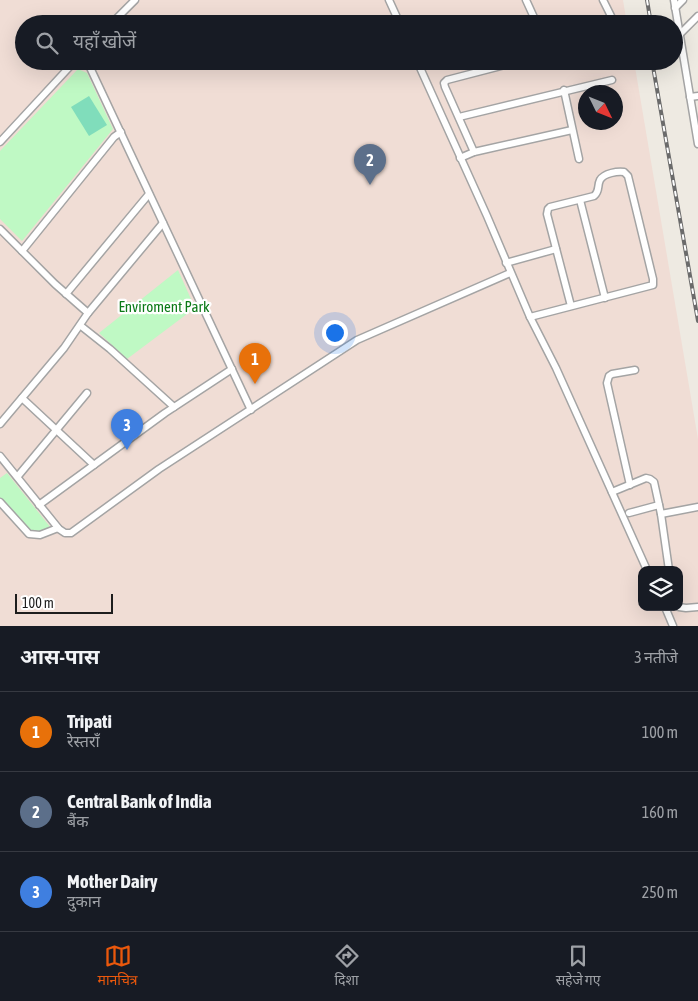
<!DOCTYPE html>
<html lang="hi">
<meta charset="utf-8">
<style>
:root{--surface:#171b24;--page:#242831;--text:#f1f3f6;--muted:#9ea1a6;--line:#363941;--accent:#ea580c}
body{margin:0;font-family:"Asap Condensed","Noto Sans Devanagari",sans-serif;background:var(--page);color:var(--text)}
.controls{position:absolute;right:15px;bottom:15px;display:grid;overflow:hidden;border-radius:10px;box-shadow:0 5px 20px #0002}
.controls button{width:45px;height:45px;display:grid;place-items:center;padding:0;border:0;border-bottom:1px solid var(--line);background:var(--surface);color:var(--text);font:25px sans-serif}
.compass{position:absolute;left:578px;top:85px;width:45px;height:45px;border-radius:50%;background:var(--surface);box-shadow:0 5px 20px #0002;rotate:133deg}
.scale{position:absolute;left:15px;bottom:12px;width:98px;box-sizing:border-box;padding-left:5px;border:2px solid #1d1d1d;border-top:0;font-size:14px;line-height:18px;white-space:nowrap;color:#1d1d1d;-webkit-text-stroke:4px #fff;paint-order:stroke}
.you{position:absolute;left:334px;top:332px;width:18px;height:18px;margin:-12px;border:4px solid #fff;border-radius:50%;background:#1a73e8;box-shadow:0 0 0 8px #1a73e833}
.badge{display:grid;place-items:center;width:32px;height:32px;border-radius:50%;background:var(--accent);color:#fff;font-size:16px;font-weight:700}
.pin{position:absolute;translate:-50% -41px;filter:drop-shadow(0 1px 2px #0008)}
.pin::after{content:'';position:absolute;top:26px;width:18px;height:15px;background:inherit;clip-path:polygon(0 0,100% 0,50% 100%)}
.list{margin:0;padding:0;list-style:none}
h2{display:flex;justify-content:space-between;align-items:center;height:65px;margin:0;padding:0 20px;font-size:21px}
h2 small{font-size:16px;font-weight:400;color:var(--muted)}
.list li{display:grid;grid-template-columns:32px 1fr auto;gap:15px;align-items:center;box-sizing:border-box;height:80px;padding:0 20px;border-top:1px solid var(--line)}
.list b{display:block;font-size:19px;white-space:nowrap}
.list p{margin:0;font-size:16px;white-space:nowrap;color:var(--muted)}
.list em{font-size:16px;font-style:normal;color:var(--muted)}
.icon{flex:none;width:28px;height:28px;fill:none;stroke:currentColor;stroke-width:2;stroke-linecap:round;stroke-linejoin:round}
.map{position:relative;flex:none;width:698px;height:626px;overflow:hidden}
.search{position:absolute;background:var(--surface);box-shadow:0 5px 20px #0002;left:15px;right:15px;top:15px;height:55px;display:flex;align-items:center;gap:12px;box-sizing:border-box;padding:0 18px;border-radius:28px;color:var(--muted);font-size:19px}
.sheet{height:305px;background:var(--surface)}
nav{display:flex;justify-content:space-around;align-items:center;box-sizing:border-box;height:70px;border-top:1px solid var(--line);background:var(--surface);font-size:14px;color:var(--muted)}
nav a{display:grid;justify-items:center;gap:2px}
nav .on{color:var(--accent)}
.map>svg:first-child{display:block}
.military{fill:#f0ddd5;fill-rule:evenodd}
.park{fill:#bff9c4}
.pitch{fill:#80ddbb}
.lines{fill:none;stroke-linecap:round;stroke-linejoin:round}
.minor-casing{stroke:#a4a4a4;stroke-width:9}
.minor{stroke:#fff;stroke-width:6}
.rail-casing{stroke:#6b6b6b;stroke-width:4}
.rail{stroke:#fff;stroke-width:2;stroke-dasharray:5.5;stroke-linecap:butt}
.labels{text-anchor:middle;stroke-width:4.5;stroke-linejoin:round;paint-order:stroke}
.park-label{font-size:15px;fill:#0c7a17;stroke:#fff}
</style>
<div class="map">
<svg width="698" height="626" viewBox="0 0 698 626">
<rect width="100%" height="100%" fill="#eeeae2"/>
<!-- military -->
<path class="military" d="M0,0H623L627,24H24V61H634L698,439V626H0ZM586,92H616V122H586ZM642,570H679V607H642Z"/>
<!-- park -->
<g class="park">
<path d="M78,69L87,73L113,129L22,241L0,219V151Z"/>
<path d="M178,270L195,308L127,359L99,333Z"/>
<path d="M7,473L51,528L37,532H29L0,499V478Z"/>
</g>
<!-- pitch -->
<path class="pitch" d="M89,96L107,125L89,136L71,107Z"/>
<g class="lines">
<defs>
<g id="minor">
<path d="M389,0L400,24"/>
<path d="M526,0L537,24"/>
<path d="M603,0L611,16L613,24"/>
<path d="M674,0L698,144"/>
<path d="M675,8L683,0"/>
<path d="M111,24L135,0"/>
<path d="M680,34L698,16"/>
<path d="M87,61L251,410"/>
<path d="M417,61L487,216L530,317L556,368L647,570"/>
<path d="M564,90L579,159"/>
<path d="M690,97L698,96"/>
<path d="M459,117L612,80"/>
<path d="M0,142L75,61"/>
<path d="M474,152L445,87L444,83L447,80L520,61"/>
<path d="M460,158L474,152L572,130"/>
<path d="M580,200L605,298"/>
<path d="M0,229L55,284L88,313"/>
<path d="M22,251L114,137L121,132"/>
<path d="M506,263L556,249"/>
<path d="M66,294L149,194"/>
<path d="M530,317L653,285V279L628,176L624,172C618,171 604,173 600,180C597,186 600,191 594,196L550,207L548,209L547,214L571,306"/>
<path d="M81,326L110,349L174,407"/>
<path d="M22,398L94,465"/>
<path d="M0,424L64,348L88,313L163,223"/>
<path d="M0,456L59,529L65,533H71L159,469L357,340L510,273"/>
<path d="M18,476L87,393"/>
<path d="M630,485L607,383L609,376L612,374L635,370"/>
<path d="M612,492L646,478L650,479L654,482L661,514L669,570"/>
<path d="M0,502L29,534L40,535L58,528"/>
<path d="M39,505L165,413L232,369"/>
<path d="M629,513L659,505"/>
<path d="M661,514L698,507"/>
<path d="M665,607L673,626"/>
<path d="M679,607L686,608L698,607"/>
</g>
</defs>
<!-- minor casing -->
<use href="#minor" class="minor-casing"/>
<!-- minor -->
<use href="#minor" class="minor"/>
<defs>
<g id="rail">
<path d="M647,0L651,24"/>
<path d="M652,61L698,321"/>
</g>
</defs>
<!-- rail casing -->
<use href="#rail" class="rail-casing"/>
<!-- rail -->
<use href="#rail" class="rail"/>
</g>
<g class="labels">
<!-- park labels -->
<g class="park-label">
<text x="164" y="312">Enviroment Park</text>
</g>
</g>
</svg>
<div class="controls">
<button><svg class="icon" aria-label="layers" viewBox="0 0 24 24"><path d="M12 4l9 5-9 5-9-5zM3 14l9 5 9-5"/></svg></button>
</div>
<svg class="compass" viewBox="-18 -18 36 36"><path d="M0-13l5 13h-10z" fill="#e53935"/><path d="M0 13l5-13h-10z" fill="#9ea1a6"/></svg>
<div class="scale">100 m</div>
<div class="you"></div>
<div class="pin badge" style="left:255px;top:384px;background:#e8710a">1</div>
<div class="pin badge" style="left:370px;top:185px;background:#5c6f8a">2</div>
<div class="pin badge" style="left:127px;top:450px;background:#3f7fe0">3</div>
<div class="search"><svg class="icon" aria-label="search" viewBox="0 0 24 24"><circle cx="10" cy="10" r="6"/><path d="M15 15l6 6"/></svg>यहाँ खोजें</div>
</div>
<section class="sheet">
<h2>आस-पास<small>3 नतीजे</small></h2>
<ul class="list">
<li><span class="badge" style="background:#e8710a">1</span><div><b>Tripati</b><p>रेस्तराँ</p></div><em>100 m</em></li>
<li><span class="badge" style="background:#5c6f8a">2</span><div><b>Central Bank of India</b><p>बैंक</p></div><em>160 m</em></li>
<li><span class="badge" style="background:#3f7fe0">3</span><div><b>Mother Dairy</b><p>दुकान</p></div><em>250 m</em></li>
</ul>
</section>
<nav>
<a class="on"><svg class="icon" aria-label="map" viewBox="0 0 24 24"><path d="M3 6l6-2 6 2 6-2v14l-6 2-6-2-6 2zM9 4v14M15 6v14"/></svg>मानचित्र</a>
<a><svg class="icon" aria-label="directions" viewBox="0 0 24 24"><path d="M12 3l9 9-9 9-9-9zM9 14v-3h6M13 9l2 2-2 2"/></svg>दिशा</a>
<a><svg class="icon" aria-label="saved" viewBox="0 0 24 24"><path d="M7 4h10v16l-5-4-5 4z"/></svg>सहेजे गए</a>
</nav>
